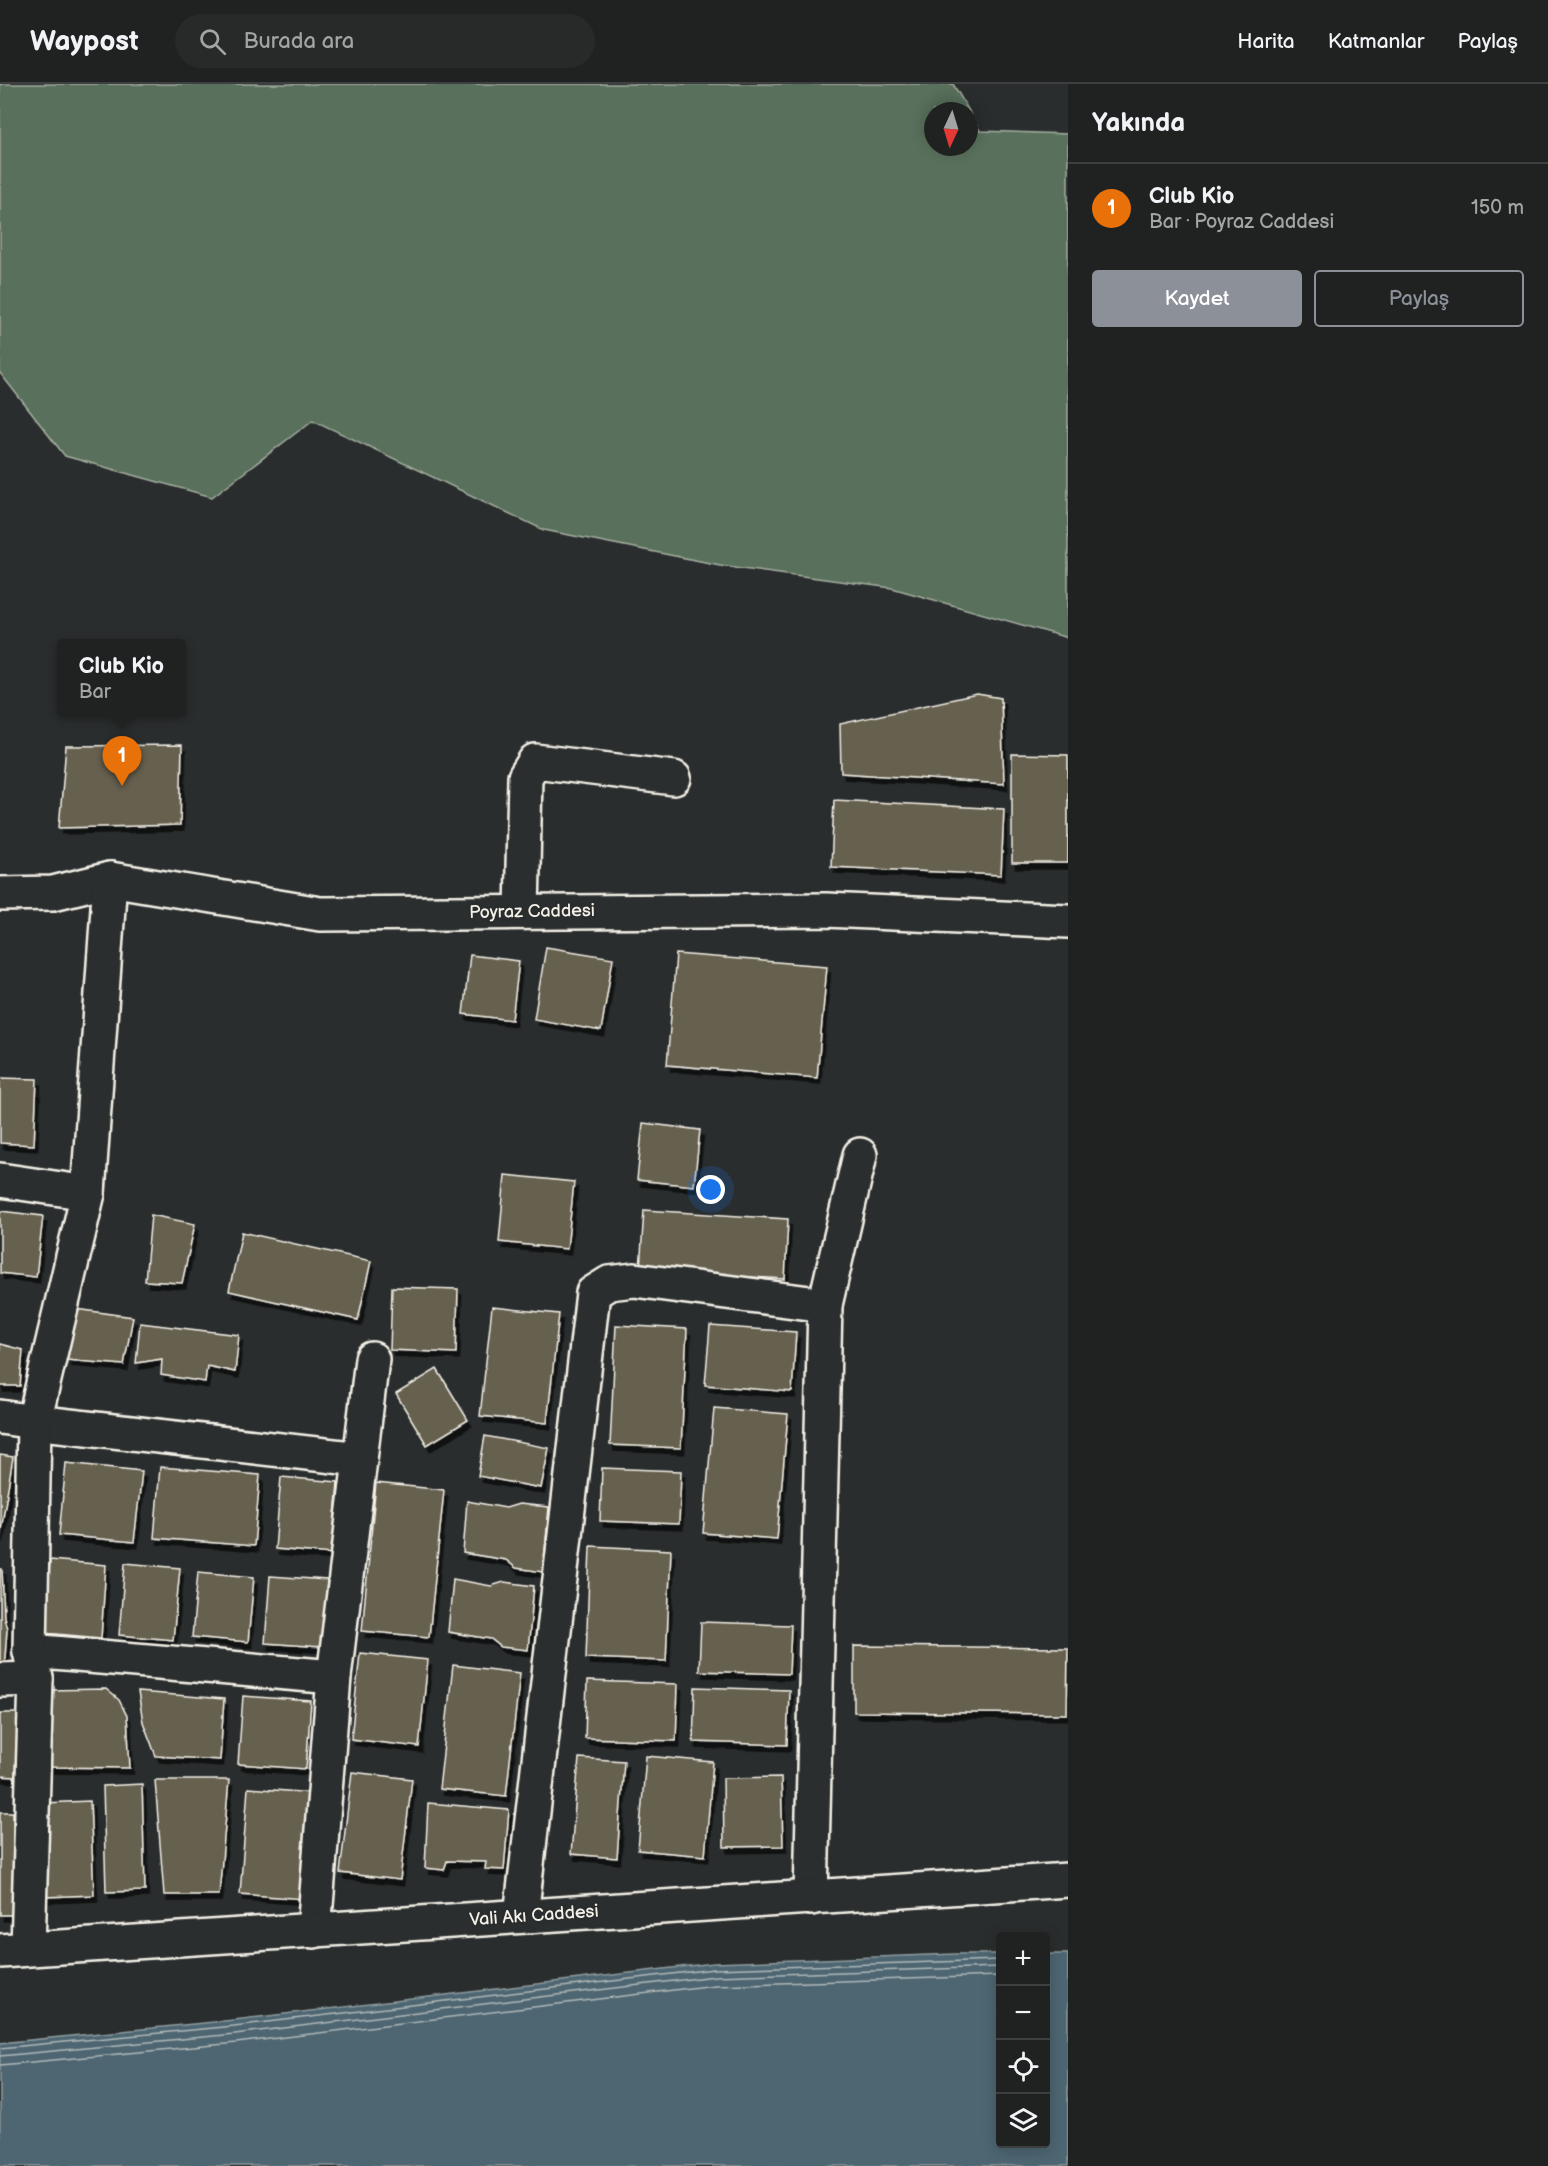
<!DOCTYPE html>
<html lang="tr">
<meta charset="utf-8">
<style>
:root{--surface:#202222;--page:#282a2a;--text:#f1f3f6;--muted:#a2a4a5;--line:#3d3f40;--accent:#8c9099}
body{margin:0;font-family:"Balsamiq Sans",sans-serif;background:var(--page);color:var(--text)}
.controls{position:absolute;right:18px;bottom:18px;display:grid;overflow:hidden;border-radius:6px;box-shadow:0 3px 15px #0003}
.controls button{width:54px;height:54px;display:grid;place-items:center;padding:0;border:0;border-bottom:2px solid var(--line);background:var(--surface);color:var(--text);font:30px sans-serif}
.compass{position:absolute;left:924px;top:18px;width:54px;height:54px;border-radius:50%;background:var(--surface);box-shadow:0 3px 15px #0003;rotate:184deg}
.you{position:absolute;left:711px;top:1106px;width:21px;height:21px;margin:-15px;border:4px solid #fff;border-radius:50%;background:#1a73e8;box-shadow:0 0 0 9px #1a73e833}
.badge{display:grid;place-items:center;width:39px;height:39px;border-radius:50%;background:var(--accent);color:#fff;font-size:20px;font-weight:700}
.pin{position:absolute;translate:-50% -50px;filter:drop-shadow(0 2px 3px #0008)}
.pin::after{content:'';position:absolute;top:32px;width:21px;height:18px;background:inherit;clip-path:polygon(0 0,100% 0,50% 100%)}
.popup{position:absolute;left:57px;top:555px;width:129px;height:78px;box-sizing:border-box;display:grid;place-content:center;border-radius:6px;background:var(--surface);filter:drop-shadow(0 2px 4px #0005);font-size:20px;white-space:nowrap;color:var(--muted)}
.popup b{font-size:22px;color:var(--text)}
.popup::after{content:'';position:absolute;left:50%;top:100%;margin-left:-12px;border:12px solid transparent;border-top-color:var(--surface)}
.list{margin:0;padding:0;list-style:none}
h2{display:flex;justify-content:space-between;align-items:center;height:78px;margin:0;padding:0 24px;font-size:26px}
h2 small{font-size:20px;font-weight:400;color:var(--muted)}
.list li{display:grid;grid-template-columns:39px 1fr auto;gap:18px;align-items:center;box-sizing:border-box;height:90px;padding:0 24px;border-top:2px solid var(--line)}
.list b{display:block;font-size:22px;white-space:nowrap}
.list p{margin:0;font-size:20px;white-space:nowrap;color:var(--muted)}
.list em{font-size:20px;font-style:normal;color:var(--muted)}
.actions{display:flex;gap:12px;padding:18px 24px}
.actions a{flex:1;padding:14px 0;border:2px solid var(--accent);border-radius:6px;text-align:center;font-size:21px;color:var(--accent)}
.actions .main{background:var(--accent);color:#fff}
.icon{flex:none;width:33px;height:33px;fill:none;stroke:currentColor;stroke-width:2;stroke-linecap:round;stroke-linejoin:round}
.map{position:relative;flex:none;width:1068px;height:2082px;overflow:hidden}
header{display:flex;align-items:center;gap:36px;box-sizing:border-box;height:84px;padding:0 30px;background:var(--surface);border-bottom:2px solid var(--line)}
header strong{font-size:28px}
nav{display:flex;gap:33px;margin-inline-start:auto;font-size:21px}
.search{width:420px;height:54px;background:var(--page);display:flex;align-items:center;gap:15px;box-sizing:border-box;padding:0 21px;border-radius:33px;color:var(--muted);font-size:22px}
main{display:flex}
aside{flex:1;background:var(--surface)}
.map>svg:first-child{display:block}
.green{fill:#596f5b;stroke:#a6b0a2;stroke-width:1.5}
.water{fill:#4d6672;stroke:#909ea1;stroke-width:1.5}
.lines{fill:none;stroke-linecap:round;stroke-linejoin:round}
.shore{stroke:#b1b9b9;stroke-width:1.5}
.building{fill:#66604f;stroke:#f4f1e8;stroke-width:1.5;filter:url(#shadow)}
.minor-casing{stroke:#f4f1e8;stroke-width:38}
.minor{stroke:#2a2d2e;stroke-width:33}
.labels{text-anchor:middle;stroke-width:5;stroke-linejoin:round;paint-order:stroke}
.street-label{font-size:18px;fill:#f4f1e8;stroke:#2a2d2e}
</style>
<header>
<strong>Waypost</strong>
<div class="search"><svg class="icon" aria-label="search" viewBox="0 0 24 24"><circle cx="10" cy="10" r="6"/><path d="M15 15l6 6"/></svg>Burada ara</div>
<nav><a>Harita</a><a>Katmanlar</a><a>Paylaş</a></nav>
</header>
<main>
<div class="map">
<svg width="1068" height="2082" viewBox="0 0 1068 2082">
<defs>
<filter id="shadow"><feDropShadow dx="3.5" dy="6" stdDeviation="0" flood-color="#0009"/></filter>
</defs>
<rect width="100%" height="100%" fill="#2a2d2e"/>
<filter id="ink" filterUnits="userSpaceOnUse"><feTurbulence type="fractalNoise" baseFrequency=".0167" numOctaves="2"/><feDisplacementMap in="SourceGraphic" scale="12" xChannelSelector="R" yChannelSelector="G"/><feConvolveMatrix kernelMatrix="1 2 1 2 8 2 1 2 1" color-interpolation-filters="sRGB"/></filter>
<g filter="url(#ink)">
<!-- green -->
<path class="green" d="M0,0H953L969,27H933V63H969V28L980,47L1068,50V554L892,504L720,481L544,446L313,336L212,413L65,372L0,289Z"/>
<!-- water -->
<path class="water" d="M956,1870H1000V2060H1046V1870H1068V2082H0V1959L234,1936L714,1879Z"/>
<g class="lines">
<!-- shore -->
<g class="shore">
<path d="M0,1964L234,1942L714,1885L1000,1876"/>
<path d="M0,1972L235,1950L715,1892L1000,1883"/>
<path d="M0,1981L236,1959L715,1901L1000,1892"/>
</g>
</g>
<!-- building -->
<g class="building">
<path d="M977,610L1001,614L1004,700L841,689L840,640Z"/>
<path d="M182,661L180,741L59,744L66,662Z"/>
<path d="M1012,670L1068,671V779H1012Z"/>
<path d="M834,716L1004,725L1001,791L831,783Z"/>
<path d="M546,863L613,874L601,947L534,935Z"/>
<path d="M676,870L827,882L817,994L667,981Z"/>
<path d="M470,871L519,877L512,936L463,930Z"/>
<path d="M0,994L37,995L34,1061L0,1059Z"/>
<path d="M643,1039L700,1046L694,1102L637,1096Z"/>
<path d="M505,1091L574,1098L567,1165L499,1158Z"/>
<path d="M644,1126L788,1135L785,1195L640,1186Z"/>
<path d="M0,1127L43,1132L36,1193L0,1189Z"/>
<path d="M151,1131L195,1140L182,1199L145,1197Z"/>
<path d="M242,1148L371,1177L358,1236L229,1207Z"/>
<path d="M392,1203L458,1205L456,1269L390,1266Z"/>
<path d="M492,1223L559,1230L547,1339L480,1332Z"/>
<path d="M76,1225L133,1233L124,1281L67,1276Z"/>
<path d="M140,1239L239,1251L235,1288L207,1282L205,1298L161,1291L162,1275L136,1279Z"/>
<path d="M616,1241L687,1245L681,1364L610,1361Z"/>
<path d="M710,1242L796,1248L792,1308L705,1301Z"/>
<path d="M0,1260L23,1266L20,1302H0Z"/>
<path d="M437,1285L468,1336L427,1361L396,1310Z"/>
<path d="M714,1324L788,1330L777,1455L703,1449Z"/>
<path d="M485,1352L549,1364L541,1404L478,1392Z"/>
<path d="M0,1371L13,1373L0,1452Z"/>
<path d="M66,1379L142,1387L134,1458L59,1451Z"/>
<path d="M160,1383L260,1391L254,1462L154,1454Z"/>
<path d="M602,1384L681,1387L679,1440L600,1437Z"/>
<path d="M281,1393L338,1398L332,1470L275,1465Z"/>
<path d="M376,1399L444,1406L429,1553L362,1547Z"/>
<path d="M467,1417L506,1424L519,1420L549,1423L543,1488L516,1484L506,1476L463,1469Z"/>
<path d="M590,1462L671,1466L666,1577L586,1574Z"/>
<path d="M50,1476L106,1481L101,1554L45,1549Z"/>
<path d="M125,1479L180,1484L173,1556L119,1551Z"/>
<path d="M0,1485H2L4,1533L7,1545L4,1587H0Z"/>
<path d="M198,1488L254,1493L248,1558L192,1553Z"/>
<path d="M270,1492L327,1496L322,1563L265,1559Z"/>
<path d="M453,1495L491,1502L504,1498L534,1502L528,1566L501,1563L491,1555L448,1548Z"/>
<path d="M701,1538L791,1541L789,1590L699,1587Z"/>
<path d="M854,1562L1068,1564L1067,1630L854,1628Z"/>
<path d="M360,1569L428,1576L419,1663L351,1655Z"/>
<path d="M453,1581L520,1589L506,1712L439,1705Z"/>
<path d="M587,1597L678,1600L676,1657L585,1654Z"/>
<path d="M695,1603L789,1606L787,1661L693,1658Z"/>
<path d="M106,1605L119,1616L127,1632L130,1684L47,1683L48,1606Z"/>
<path d="M138,1608L224,1615L220,1676L156,1672L143,1638Z"/>
<path d="M243,1612L311,1617L306,1685L238,1680Z"/>
<path d="M0,1629H18L15,1693L0,1692Z"/>
<path d="M646,1672L713,1678L705,1772L638,1766Z"/>
<path d="M579,1674L624,1677L617,1774L571,1770Z"/>
<path d="M352,1688L412,1695L400,1796L340,1789Z"/>
<path d="M781,1693L783,1762L724,1763L723,1694Z"/>
<path d="M155,1696H229L219,1811H164Z"/>
<path d="M142,1700L145,1807L106,1808L103,1702Z"/>
<path d="M248,1704L312,1709L304,1815L240,1810Z"/>
<path d="M90,1717L94,1811L45,1813L42,1719Z"/>
<path d="M428,1719L509,1726L504,1786L485,1785L486,1778L447,1777L444,1786L425,1784Z"/>
<rect x="0" y="1728" width="13" height="103"/>
</g>
<g class="lines">
<defs>
<g id="minor">
<path d="M0,810L53,809L110,795L320,830L826,826L1068,837"/>
<path d="M522,828L525,693L535,677L674,694"/>
<path d="M0,1096L88,1109"/>
<path d="M0,1333L34,1338L360,1375"/>
<path d="M30,1567L334,1593"/>
<path d="M0,1596L36,1595"/>
<path d="M811,1814L825,1221L860,1071"/>
<path d="M521,1832L593,1209L609,1199L634,1196L825,1221"/>
<path d="M314,1847L334,1593L372,1275"/>
<path d="M28,1864L36,1595L30,1567L34,1338L88,1109L110,795"/>
<path d="M0,1867L1068,1796"/>
</g>
</defs>
<!-- minor casing -->
<use href="#minor" class="minor-casing"/>
<!-- minor -->
<use href="#minor" class="minor"/>
</g>
</g>
<g class="labels">
<!-- street labels -->
<g class="street-label">
<text transform="translate(532 827) rotate(-1)" y="6">Poyraz Caddesi</text>
<text transform="translate(534 1831) rotate(-4)" y="6">Vali Akı Caddesi</text>
</g>
</g>
</svg>
<div class="controls">
<button>+</button>
<button>−</button>
<button><svg class="icon" aria-label="locate" viewBox="0 0 24 24"><circle cx="12" cy="12" r="6"/><path d="M12 2v4M12 18v4M2 12h4M18 12h4"/></svg></button>
<button><svg class="icon" aria-label="layers" viewBox="0 0 24 24"><path d="M12 4l9 5-9 5-9-5zM3 14l9 5 9-5"/></svg></button>
</div>
<svg class="compass" viewBox="-18 -18 36 36"><path d="M0-13l5 13h-10z" fill="#e53935"/><path d="M0 13l5-13h-10z" fill="#a2a4a5"/></svg>
<div class="you"></div>
<div class="pin badge" style="left:122px;top:702px;background:#e8710a">1</div>
<div class="popup"><b>Club Kio</b>Bar</div>
</div>
<aside>
<h2>Yakında<small></small></h2>
<ul class="list">
<li><span class="badge" style="background:#e8710a">1</span><div><b>Club Kio</b><p>Bar · Poyraz Caddesi</p></div><em>150 m</em></li>
</ul>
<div class="actions"><a class="main">Kaydet</a><a>Paylaş</a></div>
</aside>
</main>
